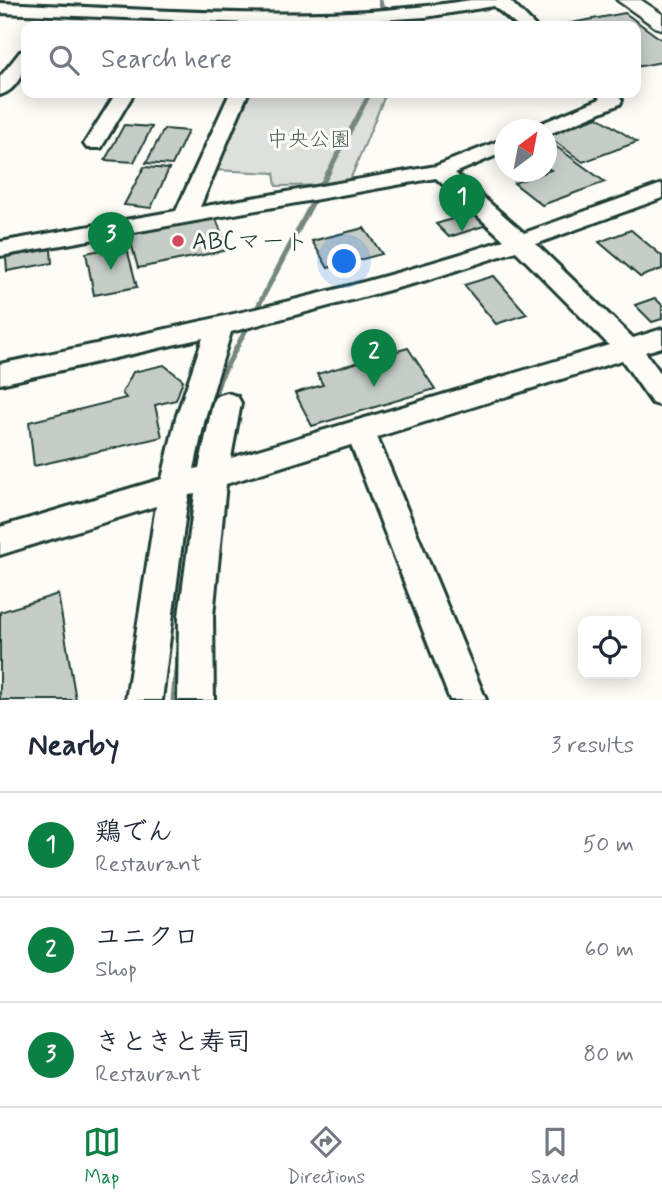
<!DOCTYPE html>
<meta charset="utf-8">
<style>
:root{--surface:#fff;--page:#f6f6f7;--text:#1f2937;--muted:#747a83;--line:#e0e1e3;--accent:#0b8043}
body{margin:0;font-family:Mynerve,"Klee One",sans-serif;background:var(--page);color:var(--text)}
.controls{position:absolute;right:21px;bottom:21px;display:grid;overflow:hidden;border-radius:14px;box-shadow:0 4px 18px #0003}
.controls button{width:63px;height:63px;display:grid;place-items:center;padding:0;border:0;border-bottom:2px solid var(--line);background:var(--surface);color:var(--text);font:35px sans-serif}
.compass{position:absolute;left:494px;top:119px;width:63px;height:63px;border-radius:50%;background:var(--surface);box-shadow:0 4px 18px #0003;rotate:32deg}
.you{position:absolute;left:345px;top:262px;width:24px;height:24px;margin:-18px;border:5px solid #fff;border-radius:50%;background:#1a73e8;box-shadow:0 0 0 10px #1a73e833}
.badge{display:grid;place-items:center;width:46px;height:46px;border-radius:50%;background:var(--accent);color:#fff;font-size:23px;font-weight:700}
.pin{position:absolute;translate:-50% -58px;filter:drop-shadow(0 2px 4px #0008)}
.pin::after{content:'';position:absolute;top:37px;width:24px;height:21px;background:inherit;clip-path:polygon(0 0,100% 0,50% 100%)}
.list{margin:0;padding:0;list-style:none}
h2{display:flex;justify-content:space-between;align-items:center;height:91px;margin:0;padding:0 28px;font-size:30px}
h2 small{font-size:23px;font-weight:400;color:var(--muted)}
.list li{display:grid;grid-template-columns:46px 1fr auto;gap:21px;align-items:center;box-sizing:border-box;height:105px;padding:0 28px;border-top:2px solid var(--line)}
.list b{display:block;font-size:26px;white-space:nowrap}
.list p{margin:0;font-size:23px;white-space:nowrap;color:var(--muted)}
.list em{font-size:23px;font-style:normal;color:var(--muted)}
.icon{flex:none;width:38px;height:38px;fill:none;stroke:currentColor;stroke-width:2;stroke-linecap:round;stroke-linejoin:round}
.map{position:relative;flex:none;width:662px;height:700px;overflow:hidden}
.search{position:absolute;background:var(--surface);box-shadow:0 4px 18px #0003;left:21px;right:21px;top:21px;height:77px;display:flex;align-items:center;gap:18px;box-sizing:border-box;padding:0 24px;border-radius:14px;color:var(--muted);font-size:26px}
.sheet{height:406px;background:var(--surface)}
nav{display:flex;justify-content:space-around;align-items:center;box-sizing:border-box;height:98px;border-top:2px solid var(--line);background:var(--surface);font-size:19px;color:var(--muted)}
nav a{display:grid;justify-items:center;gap:4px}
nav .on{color:var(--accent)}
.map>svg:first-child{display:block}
.green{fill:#dde0db;stroke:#7e8e88;stroke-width:2}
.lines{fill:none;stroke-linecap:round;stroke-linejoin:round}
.stream-far2{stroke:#75877f;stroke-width:4.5}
.stream-far1{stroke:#75877f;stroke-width:5}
.stream{stroke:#75877f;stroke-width:7}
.building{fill:#c6cdc7;stroke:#1f3d34;stroke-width:2}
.minor-casing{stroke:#1f3d34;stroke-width:6}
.major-casing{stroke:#1f3d34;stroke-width:5}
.minor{fill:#fdfcf7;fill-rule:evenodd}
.major{fill:#fdfcf7;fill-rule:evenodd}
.poi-dot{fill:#d1495b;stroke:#fdfcf7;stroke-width:2.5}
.labels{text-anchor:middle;stroke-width:6;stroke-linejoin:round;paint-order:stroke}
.far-park-label{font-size:21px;fill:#455e55;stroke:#fdfcf7}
.poi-label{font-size:24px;fill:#1f3d34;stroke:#fdfcf7;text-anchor:start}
</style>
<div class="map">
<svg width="662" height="700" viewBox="0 0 662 700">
<rect width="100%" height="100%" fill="#fdfcf7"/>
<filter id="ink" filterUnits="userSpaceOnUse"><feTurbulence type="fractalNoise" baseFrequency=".0143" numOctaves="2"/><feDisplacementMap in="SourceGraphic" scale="14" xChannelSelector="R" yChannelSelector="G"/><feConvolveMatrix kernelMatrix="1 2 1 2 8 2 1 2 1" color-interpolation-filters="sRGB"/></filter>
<g filter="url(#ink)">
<!-- green -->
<path class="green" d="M246,93H386L348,185L276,186L274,173L214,170Z"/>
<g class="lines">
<!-- stream-far2 -->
<g class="stream-far2">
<path d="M380,0L387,26"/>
<path d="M328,173L370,93"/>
</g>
<!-- stream-far1 -->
<path class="stream-far1" d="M213,401L220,379L329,171"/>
<!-- stream -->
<g class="stream">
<path d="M196,475L199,448L214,399"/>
<path d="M192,520L195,486"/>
<path d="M174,700L179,650"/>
</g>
</g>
<!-- building -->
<g class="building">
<path d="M625,13L662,40V62L636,67V26H555Z"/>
<path d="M598,117L637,142L583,162L546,135Z"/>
<path d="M124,125L152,127L134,162L105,160Z"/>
<path d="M164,129L188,131L172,165L146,163Z"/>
<path d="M547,140L605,182L542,205L514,183L551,170L546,167Z"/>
<path d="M144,167L169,169L151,208L124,205Z"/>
<path d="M475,212L487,225L449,237L436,224Z"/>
<path d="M215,216L228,250L138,268L128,232Z"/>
<path d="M364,228L382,254L328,268L312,241Z"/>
<path d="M631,230L662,256V269L640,277L599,242Z"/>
<path d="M126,245L137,287L94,295L86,253Z"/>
<path d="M51,249L52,263L7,271L6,257Z"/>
<path d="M494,276L527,314L496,324L464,285Z"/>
<path d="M655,298L662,305V319L652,322L635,305Z"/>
<path d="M408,348L435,389L312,426L295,393L323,385L317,374Z"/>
<path d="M164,365L183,380L176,400L155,405L162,437L34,466L29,422L126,398L122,393L133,372Z"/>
<path d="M58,594L76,700H0V612Z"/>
</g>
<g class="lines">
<defs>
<g id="minor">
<path d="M471,0H509L535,26H517L494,6L426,17L299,25L0,13V3C157,9 315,25 471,0Z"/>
<path d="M26,51C27,67 18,90 0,95V77L20,52Z"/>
<path d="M116,93H134L101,148H87L84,144Z"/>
<path d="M230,93H248L200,207L436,166L504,139V152L455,173L524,233L662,184V198L536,244L633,338L662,329V347L645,352L662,375V406L652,403L622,360L377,437L486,700H450L351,445L226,484L213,616L214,700H178L179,616L195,494L189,495L186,511L162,700H126L156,506L0,555V527L162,479L176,418L203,338L0,384V364C169,329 340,295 504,240L436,178L0,256V242L176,211ZM516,251L609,345L231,458L241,403L237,396L227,393L217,396L213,403L199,468L194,469L205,418L231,332L427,280Z"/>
<path d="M596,93H616L622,100L620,104L549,134L546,135V130H532L535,126L600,99Z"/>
</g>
<path id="major" d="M617,0H641L662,14V29L655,27Z"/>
</defs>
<!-- minor casing -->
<use href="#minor" class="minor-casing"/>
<!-- major casing -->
<use href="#major" class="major-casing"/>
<!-- minor -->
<use href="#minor" class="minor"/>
<!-- major -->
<use href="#major" class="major"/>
</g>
</g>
<!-- markers -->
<circle class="poi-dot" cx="178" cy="241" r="7"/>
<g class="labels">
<!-- far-park labels -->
<g class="far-park-label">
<text x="309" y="146">中央公園</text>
</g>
<!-- poi labels -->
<g class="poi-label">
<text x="192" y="249">ABCマート</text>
</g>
</g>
</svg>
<div class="controls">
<button><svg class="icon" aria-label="locate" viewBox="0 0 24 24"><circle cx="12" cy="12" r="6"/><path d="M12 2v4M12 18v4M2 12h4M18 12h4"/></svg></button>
</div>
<svg class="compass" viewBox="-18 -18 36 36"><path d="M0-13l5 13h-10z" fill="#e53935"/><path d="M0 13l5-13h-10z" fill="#747a83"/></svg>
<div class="you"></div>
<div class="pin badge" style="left:462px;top:232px">1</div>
<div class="pin badge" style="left:374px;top:387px">2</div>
<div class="pin badge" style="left:111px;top:270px">3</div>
<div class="search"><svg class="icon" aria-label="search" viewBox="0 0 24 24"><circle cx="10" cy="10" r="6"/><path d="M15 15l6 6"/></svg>Search here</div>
</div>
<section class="sheet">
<h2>Nearby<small>3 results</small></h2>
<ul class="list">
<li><span class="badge">1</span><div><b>鶏でん</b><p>Restaurant</p></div><em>50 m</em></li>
<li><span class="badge">2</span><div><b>ユニクロ</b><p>Shop</p></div><em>60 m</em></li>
<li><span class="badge">3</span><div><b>きときと寿司</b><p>Restaurant</p></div><em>80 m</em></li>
</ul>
</section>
<nav>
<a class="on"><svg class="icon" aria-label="map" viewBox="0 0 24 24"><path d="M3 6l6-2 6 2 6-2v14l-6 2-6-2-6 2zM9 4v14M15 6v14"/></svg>Map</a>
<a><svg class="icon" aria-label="directions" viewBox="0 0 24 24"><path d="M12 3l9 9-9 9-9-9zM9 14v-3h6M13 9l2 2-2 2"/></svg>Directions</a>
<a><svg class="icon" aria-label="saved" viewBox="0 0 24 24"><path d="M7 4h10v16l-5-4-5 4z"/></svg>Saved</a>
</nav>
